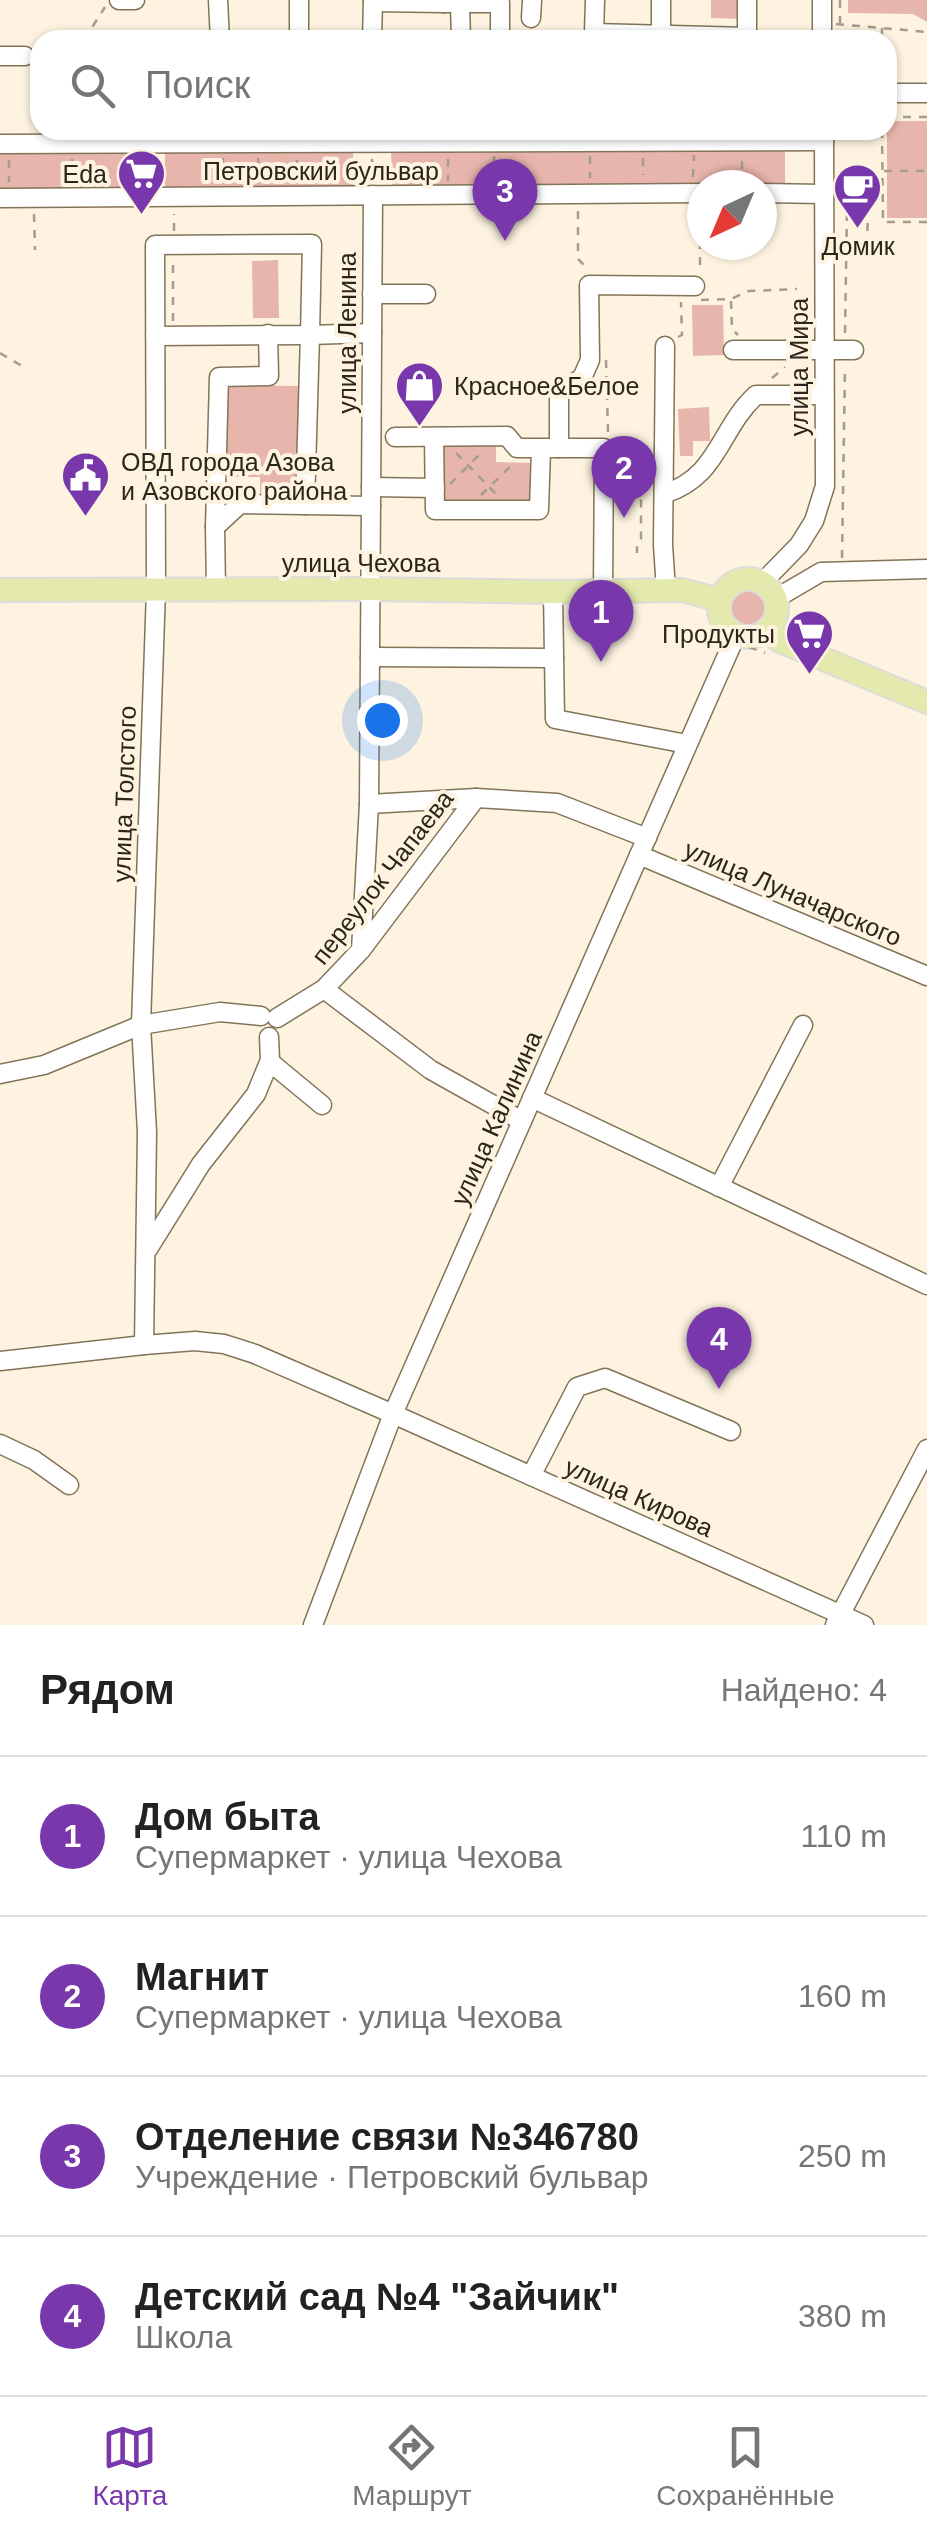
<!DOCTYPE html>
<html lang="ru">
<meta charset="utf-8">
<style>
:root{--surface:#fff;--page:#f2f2f2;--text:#222;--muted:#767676;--line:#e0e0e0;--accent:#7837ab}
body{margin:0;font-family:Arial,sans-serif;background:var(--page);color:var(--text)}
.compass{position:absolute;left:687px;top:170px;width:90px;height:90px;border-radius:50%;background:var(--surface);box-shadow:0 2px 8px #0004;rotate:224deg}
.you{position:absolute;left:382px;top:720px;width:35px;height:35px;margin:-25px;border:8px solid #fff;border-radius:50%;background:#1a73e8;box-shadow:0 0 0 15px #1a73e833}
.badge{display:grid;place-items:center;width:65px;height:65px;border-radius:50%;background:var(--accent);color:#fff;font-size:32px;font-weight:700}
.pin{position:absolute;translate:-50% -82px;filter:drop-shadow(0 2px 5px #0008)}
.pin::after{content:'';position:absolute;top:52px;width:35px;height:30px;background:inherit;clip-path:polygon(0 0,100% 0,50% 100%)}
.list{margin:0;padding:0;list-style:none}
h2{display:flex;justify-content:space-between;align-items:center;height:130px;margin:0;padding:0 40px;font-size:42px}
h2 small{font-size:32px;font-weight:400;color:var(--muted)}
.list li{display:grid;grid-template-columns:65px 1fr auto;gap:30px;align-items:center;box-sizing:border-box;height:160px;padding:0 40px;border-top:2px solid var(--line)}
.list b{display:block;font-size:38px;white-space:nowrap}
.list p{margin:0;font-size:32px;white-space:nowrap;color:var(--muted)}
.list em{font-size:32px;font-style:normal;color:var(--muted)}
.icon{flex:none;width:55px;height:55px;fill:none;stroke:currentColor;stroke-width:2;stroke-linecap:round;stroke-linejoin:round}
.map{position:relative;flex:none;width:927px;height:1625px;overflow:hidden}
.search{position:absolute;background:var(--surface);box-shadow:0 2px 8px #0004;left:30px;right:30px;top:30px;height:110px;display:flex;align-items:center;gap:25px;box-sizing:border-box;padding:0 35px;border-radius:30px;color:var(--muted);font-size:38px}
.sheet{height:770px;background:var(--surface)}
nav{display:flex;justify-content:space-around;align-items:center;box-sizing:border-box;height:140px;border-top:2px solid var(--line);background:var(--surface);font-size:28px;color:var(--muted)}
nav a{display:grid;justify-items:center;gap:5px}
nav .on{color:var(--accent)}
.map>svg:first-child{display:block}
.green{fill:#e8b5ac}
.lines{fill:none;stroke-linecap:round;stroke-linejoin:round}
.minor-casing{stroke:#827457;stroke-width:21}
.major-casing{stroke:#dddcda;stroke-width:26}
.path{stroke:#a49c8c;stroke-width:2.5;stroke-dasharray:8 8;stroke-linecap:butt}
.minor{stroke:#fff;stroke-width:18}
.major{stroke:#e4e9ad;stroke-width:22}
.labels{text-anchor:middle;stroke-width:8;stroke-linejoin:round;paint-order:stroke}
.street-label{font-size:25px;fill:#2c261a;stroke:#fdf3e0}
.poi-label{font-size:25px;fill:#2c261a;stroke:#fdf3e0;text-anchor:end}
</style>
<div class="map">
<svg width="927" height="1625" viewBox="0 0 927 1625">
<rect width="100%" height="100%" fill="#fdf3e0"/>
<!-- green -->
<g class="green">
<path d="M711,0H738L739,19L711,18Z"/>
<path d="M848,0H927V22L913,14L848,13Z"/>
<rect x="887" y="121" width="40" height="97"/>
<path d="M353,148V187L165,189V150Z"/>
<path d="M391,148H785V187L702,185L392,187Z"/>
<path d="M138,149V189L0,190V150Z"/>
<path d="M278,260L279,318H253L252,261Z"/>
<path d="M692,305H723L724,355L693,356Z"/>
<path d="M224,385L299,386L298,499L260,498V477H223Z"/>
<path d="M709,407L710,441H693V456H680L678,409Z"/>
<path d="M439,442H496V462L533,463L532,504L440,503Z"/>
<circle cx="748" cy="609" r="21"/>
</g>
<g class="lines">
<defs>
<g id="minor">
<path d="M119,0H135"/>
<path d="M218,0L220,40"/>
<path d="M595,0L594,33L596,40"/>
<path d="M373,2L444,3V0"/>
<path d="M444,3H500V40"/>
<path d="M460,4L461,40"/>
<path d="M531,18L532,0"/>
<path d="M594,33L747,37V0"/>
<path d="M661,35V0"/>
<path d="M299,40V0"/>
<path d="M372,40L373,0"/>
<path d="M822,40V0"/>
<path d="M0,56H25"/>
<path d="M887,93H927"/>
<path d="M0,144L824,141"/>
<path d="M762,193L823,194"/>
<path d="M0,198L702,193"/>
<path d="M372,294H426"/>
<path d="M665,346L663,545L666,590"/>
<path d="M733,350H854"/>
<path d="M395,437L507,436L517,448H604L603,592"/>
<path d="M434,438L435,510H539L541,449"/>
<path d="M559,448V392L582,378L590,360L589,285L695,286"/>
<path d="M371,487L435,488"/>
<path d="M664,494C719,477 719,429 756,395H824"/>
<path d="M305,505L310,335L372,333"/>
<path d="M215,527L240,504L371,506"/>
<path d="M762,583L799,545L814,521L825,486L824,130"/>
<path d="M216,590L215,527L219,377L269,376L268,334"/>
<path d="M553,592L555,719L687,744"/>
<path d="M775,599L821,572L927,569"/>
<path d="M370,657L554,658"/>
<path d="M369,804L476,798L557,803L647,838"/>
<path d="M639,855L927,976"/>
<path d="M361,950L369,804L373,195"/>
<path d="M324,989L431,1070L522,1121"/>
<path d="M277,1018L324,989L361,950L476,798"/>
<path d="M270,1062L322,1105"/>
<path d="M0,1074L44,1065L141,1025L220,1012L261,1016"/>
<path d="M532,1098L927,1285"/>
<path d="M719,1187L803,1025"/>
<path d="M148,1249L201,1164L256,1094L270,1060L269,1037"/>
<path d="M144,1345L147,1132L141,1025L156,590L155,245L312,244L310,335L155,336"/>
<path d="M0,1361L144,1345L195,1341L224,1344L255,1354L393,1414L864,1625"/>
<path d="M0,1444L34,1460L69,1485"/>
<path d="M531,1476L577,1387L605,1378L731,1431"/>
<path d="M313,1625L393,1414L736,635"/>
<path d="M835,1625L927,1449"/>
</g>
<g id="major">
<circle cx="748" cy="608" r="29"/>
<path d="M0,590L370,589L553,592L682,590L720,600"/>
<path d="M769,628L778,640L927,702"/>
</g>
</defs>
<!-- minor casing -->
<use href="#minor" class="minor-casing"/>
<!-- major casing -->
<use href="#major" class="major-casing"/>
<!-- path -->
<g class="path">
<path d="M840,0V23"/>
<path d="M836,24L927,32"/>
<path d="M882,28V40"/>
<path d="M84,40L105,7"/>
<path d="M887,117H927"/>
<path d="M882,130L883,222H927"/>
<path d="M590,156V178"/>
<path d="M223,158L224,180"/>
<path d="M258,158L259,180"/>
<path d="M643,158V175"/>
<path d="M148,159V181"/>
<path d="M372,159L373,181"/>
<path d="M448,159V181"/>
<path d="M9,160V182"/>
<path d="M297,160V182"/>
<path d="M884,171H927"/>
<path d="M693,177L694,155"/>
<path d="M494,178V156"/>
<path d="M711,179L758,178"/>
<path d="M72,181V159"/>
<path d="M742,185V158"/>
<path d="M700,209V271"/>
<path d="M578,211V259L588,269"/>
<path d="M34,214L35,250"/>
<path d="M174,231V214"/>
<path d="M867,247L868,210"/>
<path d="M701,300L731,299L749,291L797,289"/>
<path d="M731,301L732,329L738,335"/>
<path d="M173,321V259"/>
<path d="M845,333L847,209"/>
<path d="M678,337L682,335L681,302"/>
<path d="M0,353L22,366"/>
<path d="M606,360L608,432"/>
<path d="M772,378L785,367"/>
<path d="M456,453L496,494"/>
<path d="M621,458L641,485V539L637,546V553"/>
<path d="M450,484L483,451"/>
<path d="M481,495L515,462"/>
<path d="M842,558L845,366"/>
<path d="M700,632L718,637"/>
<path d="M749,647L765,653"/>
</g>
<!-- minor -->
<use href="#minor" class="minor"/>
<!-- major -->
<use href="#major" class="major"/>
</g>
<!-- icons -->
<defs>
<symbol id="supermarket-pin" viewBox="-11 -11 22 30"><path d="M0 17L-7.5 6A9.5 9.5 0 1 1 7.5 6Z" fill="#7837ab" stroke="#fdf3e0"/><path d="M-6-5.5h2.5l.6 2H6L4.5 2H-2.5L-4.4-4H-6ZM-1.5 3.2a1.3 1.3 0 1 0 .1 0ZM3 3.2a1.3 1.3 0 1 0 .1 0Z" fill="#fff"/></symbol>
<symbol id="cafe-pin" viewBox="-11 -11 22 30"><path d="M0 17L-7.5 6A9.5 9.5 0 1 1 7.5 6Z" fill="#7837ab" stroke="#fdf3e0"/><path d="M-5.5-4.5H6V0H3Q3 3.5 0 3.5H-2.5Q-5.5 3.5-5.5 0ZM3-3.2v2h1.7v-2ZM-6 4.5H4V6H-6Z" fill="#fff"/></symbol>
<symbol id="shop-pin" viewBox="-11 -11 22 30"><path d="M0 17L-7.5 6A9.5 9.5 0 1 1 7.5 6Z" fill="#7837ab" stroke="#fdf3e0"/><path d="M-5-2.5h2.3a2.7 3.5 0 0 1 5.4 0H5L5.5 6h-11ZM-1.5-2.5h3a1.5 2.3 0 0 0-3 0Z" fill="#fff"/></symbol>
<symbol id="civic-pin" viewBox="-11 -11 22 30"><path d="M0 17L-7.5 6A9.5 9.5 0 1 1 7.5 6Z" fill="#7837ab" stroke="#fdf3e0"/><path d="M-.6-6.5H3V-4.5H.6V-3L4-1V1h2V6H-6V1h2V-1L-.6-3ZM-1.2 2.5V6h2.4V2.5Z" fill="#fff"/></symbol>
</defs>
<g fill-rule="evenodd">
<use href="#supermarket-pin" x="114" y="146" width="55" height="75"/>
<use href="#cafe-pin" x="830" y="160" width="55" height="75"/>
<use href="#shop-pin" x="392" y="358" width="55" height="75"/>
<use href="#civic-pin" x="58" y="448" width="55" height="75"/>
<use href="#supermarket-pin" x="782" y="606" width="55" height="75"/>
</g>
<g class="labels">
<!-- street labels -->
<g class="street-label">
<text x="321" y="180">Петровский бульвар</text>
<text transform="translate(347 333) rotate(-90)" y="9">улица Ленина</text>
<text transform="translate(799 367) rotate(-90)" y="9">улица Мира</text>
<text x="361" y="572">улица Чехова</text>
<text transform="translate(124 794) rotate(-88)" y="9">улица Толстого</text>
<text transform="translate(382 877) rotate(-52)" y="9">переулок Чапаева</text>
<text transform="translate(793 893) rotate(23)" y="9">улица Луначарского</text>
<text transform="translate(496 1118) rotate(-66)" y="9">улица Калинина</text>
<text transform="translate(639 1497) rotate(24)" y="9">улица Кирова</text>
</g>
<!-- poi labels -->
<g class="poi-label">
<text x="107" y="183">Eda</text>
<text x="858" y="255" text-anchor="middle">Домик</text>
<text x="454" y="395" text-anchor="start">Красное&amp;Белое</text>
<text x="121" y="471" text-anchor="start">ОВД города Азова<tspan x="121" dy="29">и Азовского района</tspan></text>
<text x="775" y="643">Продукты</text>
</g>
</g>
</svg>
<svg class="compass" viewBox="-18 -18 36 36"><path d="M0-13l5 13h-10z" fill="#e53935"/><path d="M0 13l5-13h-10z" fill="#767676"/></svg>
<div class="you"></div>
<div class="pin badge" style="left:601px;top:662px">1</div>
<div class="pin badge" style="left:624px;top:518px">2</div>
<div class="pin badge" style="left:505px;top:241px">3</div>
<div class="pin badge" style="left:719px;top:1389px">4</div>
<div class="search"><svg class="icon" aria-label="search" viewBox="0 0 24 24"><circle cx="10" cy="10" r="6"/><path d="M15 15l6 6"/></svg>Поиск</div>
</div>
<section class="sheet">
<h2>Рядом<small>Найдено: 4</small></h2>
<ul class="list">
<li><span class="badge">1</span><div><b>Дом быта</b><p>Супермаркет · улица Чехова</p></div><em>110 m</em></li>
<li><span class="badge">2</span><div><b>Магнит</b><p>Супермаркет · улица Чехова</p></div><em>160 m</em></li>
<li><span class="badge">3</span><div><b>Отделение связи №346780</b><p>Учреждение · Петровский бульвар</p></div><em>250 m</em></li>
<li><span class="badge">4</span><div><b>Детский сад №4 &quot;Зайчик&quot;</b><p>Школа</p></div><em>380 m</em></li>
</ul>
</section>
<nav>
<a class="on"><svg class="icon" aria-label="map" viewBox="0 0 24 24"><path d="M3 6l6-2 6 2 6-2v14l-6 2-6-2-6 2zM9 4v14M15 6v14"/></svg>Карта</a>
<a><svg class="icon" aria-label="directions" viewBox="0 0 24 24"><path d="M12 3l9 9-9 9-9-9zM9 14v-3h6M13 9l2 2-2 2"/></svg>Маршрут</a>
<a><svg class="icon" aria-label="saved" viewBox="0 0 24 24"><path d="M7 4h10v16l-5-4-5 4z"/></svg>Сохранённые</a>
</nav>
